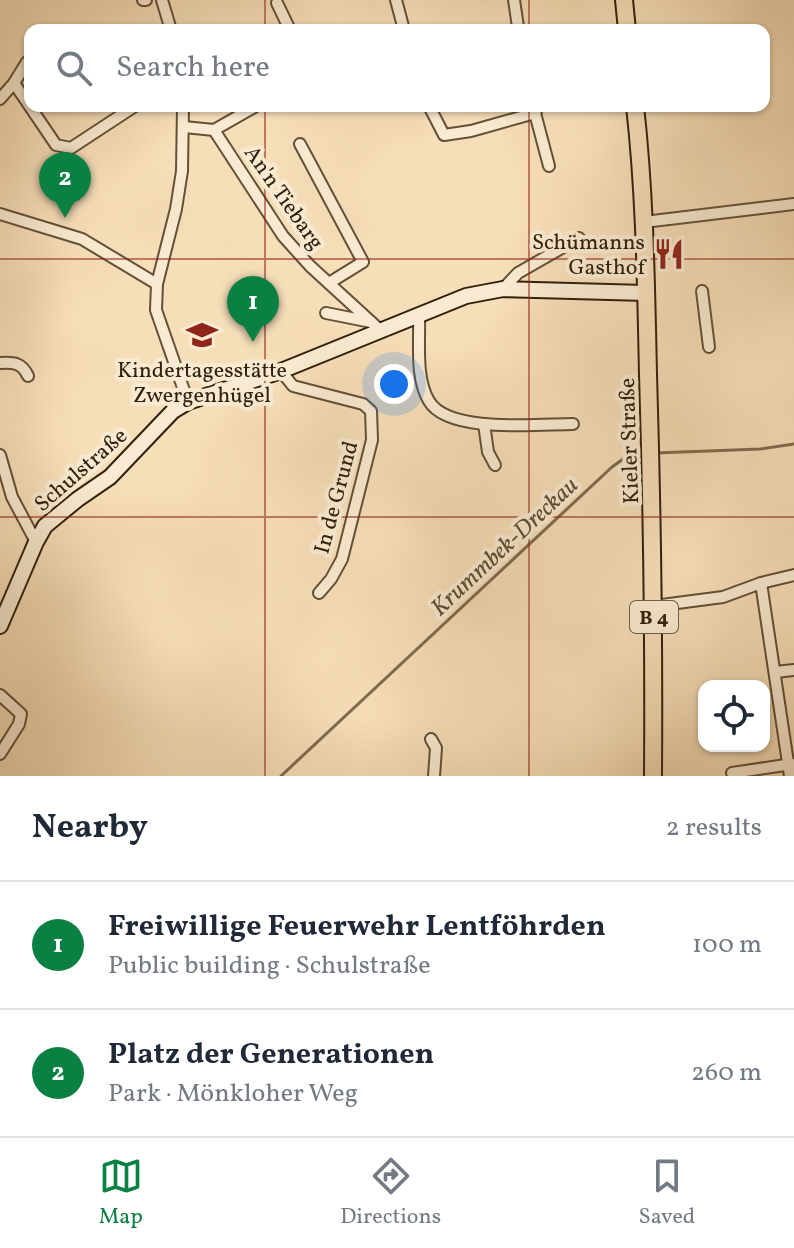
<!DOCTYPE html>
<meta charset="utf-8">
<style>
:root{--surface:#fff;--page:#f2f2f3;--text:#1f2937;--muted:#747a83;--line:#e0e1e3;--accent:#0b8043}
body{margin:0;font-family:Vollkorn,serif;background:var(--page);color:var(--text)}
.controls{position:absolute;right:24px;bottom:24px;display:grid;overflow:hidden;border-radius:16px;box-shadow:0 2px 6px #0004}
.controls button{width:72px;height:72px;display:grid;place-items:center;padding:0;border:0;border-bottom:2px solid var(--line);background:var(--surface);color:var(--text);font:40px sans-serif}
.you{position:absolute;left:394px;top:384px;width:28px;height:28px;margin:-20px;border:6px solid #fff;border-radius:50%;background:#1a73e8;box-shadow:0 0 0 12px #1a73e833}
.badge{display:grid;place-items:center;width:52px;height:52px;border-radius:50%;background:var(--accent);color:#fff;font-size:26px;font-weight:700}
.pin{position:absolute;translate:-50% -66px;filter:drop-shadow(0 2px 4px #0008)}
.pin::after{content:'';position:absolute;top:42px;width:28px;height:24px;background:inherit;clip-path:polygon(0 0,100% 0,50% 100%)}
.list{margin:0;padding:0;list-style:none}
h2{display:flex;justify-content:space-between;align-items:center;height:104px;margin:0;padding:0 32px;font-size:34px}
h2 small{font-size:26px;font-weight:400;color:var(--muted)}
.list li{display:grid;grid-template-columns:52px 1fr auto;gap:24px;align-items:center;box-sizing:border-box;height:128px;padding:0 32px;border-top:2px solid var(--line)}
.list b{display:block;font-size:30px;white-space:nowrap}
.list p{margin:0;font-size:26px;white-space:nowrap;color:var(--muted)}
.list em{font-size:26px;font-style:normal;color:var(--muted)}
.icon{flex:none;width:44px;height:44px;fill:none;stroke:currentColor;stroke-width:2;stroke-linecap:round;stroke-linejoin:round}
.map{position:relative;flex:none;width:794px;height:776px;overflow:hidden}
.search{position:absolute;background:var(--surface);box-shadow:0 2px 6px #0004;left:24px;right:24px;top:24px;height:88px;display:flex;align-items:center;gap:20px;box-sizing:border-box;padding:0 28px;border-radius:16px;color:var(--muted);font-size:30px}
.sheet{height:360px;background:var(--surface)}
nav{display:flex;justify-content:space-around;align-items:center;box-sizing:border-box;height:112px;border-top:2px solid var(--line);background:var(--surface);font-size:22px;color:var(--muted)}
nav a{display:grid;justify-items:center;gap:4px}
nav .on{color:var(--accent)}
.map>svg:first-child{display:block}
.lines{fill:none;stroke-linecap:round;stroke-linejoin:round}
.stream{stroke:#7f6b4f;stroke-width:3}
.street-casing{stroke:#635036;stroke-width:14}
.secondary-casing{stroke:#32200a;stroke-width:18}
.primary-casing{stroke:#32200a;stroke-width:20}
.street{stroke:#f9ead1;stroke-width:10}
.secondary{stroke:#f9ead1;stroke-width:14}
.primary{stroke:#f6deb8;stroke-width:16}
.grid{fill:none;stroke:#8f2418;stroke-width:2;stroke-opacity:0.55}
.labels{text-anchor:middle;stroke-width:8;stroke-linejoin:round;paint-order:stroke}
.shield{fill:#f9ead1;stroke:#6e5d46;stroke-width:2}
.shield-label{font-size:20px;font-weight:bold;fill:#32200a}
.street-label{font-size:22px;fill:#32200a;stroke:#f9ead1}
.poi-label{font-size:22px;fill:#32200a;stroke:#f9ead1;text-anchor:end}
.water-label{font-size:24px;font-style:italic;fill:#5f4c32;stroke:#f9ead1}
</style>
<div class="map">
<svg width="794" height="776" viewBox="0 0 794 776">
<rect width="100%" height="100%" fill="#f6deb8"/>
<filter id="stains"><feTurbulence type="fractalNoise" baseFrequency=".0025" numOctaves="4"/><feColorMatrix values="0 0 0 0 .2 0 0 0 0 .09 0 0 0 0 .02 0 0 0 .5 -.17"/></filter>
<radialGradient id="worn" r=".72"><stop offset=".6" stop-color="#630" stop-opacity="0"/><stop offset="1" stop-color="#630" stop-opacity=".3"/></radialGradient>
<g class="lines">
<!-- stream -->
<g class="stream">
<path d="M655,453L760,449L794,444"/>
<path d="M281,776L612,467L630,454H644"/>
</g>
<defs>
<g id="street">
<path d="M143,0H146"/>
<path d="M162,0L171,30"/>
<path d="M396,0L404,30"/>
<path d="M514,0L518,27"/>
<path d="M277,3L290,30"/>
<path d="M14,83L27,62"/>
<path d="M0,99L14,83L56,145L71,148L135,106"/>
<path d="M183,106L182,171L176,209L157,284L156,310L188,402"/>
<path d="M429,106L444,135L471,131L535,113"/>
<path d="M538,106L535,113L549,166"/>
<path d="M184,127L214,130L256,106"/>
<path d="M214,130L283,236L310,266L381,331"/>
<path d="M300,144L363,262L329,283"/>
<path d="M0,214L82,239L157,284"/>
<path d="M644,222L794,204"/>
<path d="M503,289L518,273L579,238"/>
<path d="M702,291L709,347"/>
<path d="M326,313L371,322"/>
<path d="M419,315C420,341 415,378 429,401C448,434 540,424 573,424"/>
<path d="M0,363C14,362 22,363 28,376"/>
<path d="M281,371L293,386L363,404L371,411L372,440L342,559L331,579L319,593"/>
<path d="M484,424L488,452L495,465"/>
<path d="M0,455L12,497L36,542"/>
<path d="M761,583L790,776"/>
<path d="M654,606L723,597L761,583L794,575"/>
<path d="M775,672L794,670"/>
<path d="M0,695L21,714L19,724L0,754"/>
<path d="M431,739L436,748L434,776"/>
<path d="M732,773L792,764"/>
</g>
<path id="secondary" d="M0,626L36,542L45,526L78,499L110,477L173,411L188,402L281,371L466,296L503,289L646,293"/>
<g id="primary">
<path d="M624,0L627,30"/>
<path d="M635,106C645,195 646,284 648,374C652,508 654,642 653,776"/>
</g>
</defs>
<!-- street casing -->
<use href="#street" class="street-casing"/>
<!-- secondary casing -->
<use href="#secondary" class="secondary-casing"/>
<!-- primary casing -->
<use href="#primary" class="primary-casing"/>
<!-- street -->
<use href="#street" class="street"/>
<!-- secondary -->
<use href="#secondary" class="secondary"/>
<!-- primary -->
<use href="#primary" class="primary"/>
</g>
<!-- grid -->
<path class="grid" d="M265,0V30M529,0V30M265,106V776M529,106V776M0,259H794M0,517H794"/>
<!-- icons -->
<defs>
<symbol id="restaurant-bare" viewBox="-9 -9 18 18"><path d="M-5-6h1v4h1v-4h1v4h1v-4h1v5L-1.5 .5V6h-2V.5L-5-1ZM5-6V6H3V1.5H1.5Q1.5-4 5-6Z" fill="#8f2418" stroke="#f9ead1" stroke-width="2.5" paint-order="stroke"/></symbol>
<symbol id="school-bare" viewBox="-9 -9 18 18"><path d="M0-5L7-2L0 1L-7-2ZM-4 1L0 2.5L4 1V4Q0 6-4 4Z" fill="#8f2418" stroke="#f9ead1" stroke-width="2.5" paint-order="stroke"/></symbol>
</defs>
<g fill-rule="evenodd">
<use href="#restaurant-bare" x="647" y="232" width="44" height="44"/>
<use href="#school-bare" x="180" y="313" width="44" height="44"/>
</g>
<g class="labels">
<!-- shield labels -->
<rect class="shield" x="630" y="601" width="48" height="32" rx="6"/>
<g class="shield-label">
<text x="654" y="624">B 4</text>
</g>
<!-- street labels -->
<g class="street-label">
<text transform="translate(285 197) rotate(55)" y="8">An'n Tiebarg</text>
<text transform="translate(628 441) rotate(-92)" y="8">Kieler Straße</text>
<text transform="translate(80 469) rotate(-41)" y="8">Schulstraße</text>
<text transform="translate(335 497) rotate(-75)" y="8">In de Grund</text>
</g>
<!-- poi labels -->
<g class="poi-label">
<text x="645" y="249">Schümanns<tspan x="645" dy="25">Gasthof</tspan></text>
<text x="202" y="377" text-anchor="middle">Kindertagesstätte<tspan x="202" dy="25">Zwergenhügel</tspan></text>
</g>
<!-- water labels -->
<g class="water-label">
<text transform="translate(504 546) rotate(-43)" y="8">Krummbek-Dreckau</text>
</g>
</g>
<rect width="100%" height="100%" filter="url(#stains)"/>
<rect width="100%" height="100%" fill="url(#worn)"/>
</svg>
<div class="controls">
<button><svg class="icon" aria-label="locate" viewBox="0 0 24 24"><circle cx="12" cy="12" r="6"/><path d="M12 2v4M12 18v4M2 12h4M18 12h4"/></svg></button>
</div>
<div class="you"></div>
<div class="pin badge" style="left:253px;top:342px">1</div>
<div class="pin badge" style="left:65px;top:218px">2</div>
<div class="search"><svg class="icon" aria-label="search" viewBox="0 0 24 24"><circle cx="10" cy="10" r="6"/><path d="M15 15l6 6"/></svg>Search here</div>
</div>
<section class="sheet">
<h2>Nearby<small>2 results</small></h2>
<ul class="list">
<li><span class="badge">1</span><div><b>Freiwillige Feuerwehr Lentföhrden</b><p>Public building · Schulstraße</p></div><em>100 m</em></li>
<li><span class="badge">2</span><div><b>Platz der Generationen</b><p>Park · Mönkloher Weg</p></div><em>260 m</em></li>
</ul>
</section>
<nav>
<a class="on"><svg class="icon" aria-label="map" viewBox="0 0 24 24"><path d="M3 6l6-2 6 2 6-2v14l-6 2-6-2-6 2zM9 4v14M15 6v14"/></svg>Map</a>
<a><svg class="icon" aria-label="directions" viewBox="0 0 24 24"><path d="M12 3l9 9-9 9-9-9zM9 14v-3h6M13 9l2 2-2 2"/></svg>Directions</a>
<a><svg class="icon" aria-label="saved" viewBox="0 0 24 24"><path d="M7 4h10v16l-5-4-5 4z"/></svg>Saved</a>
</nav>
